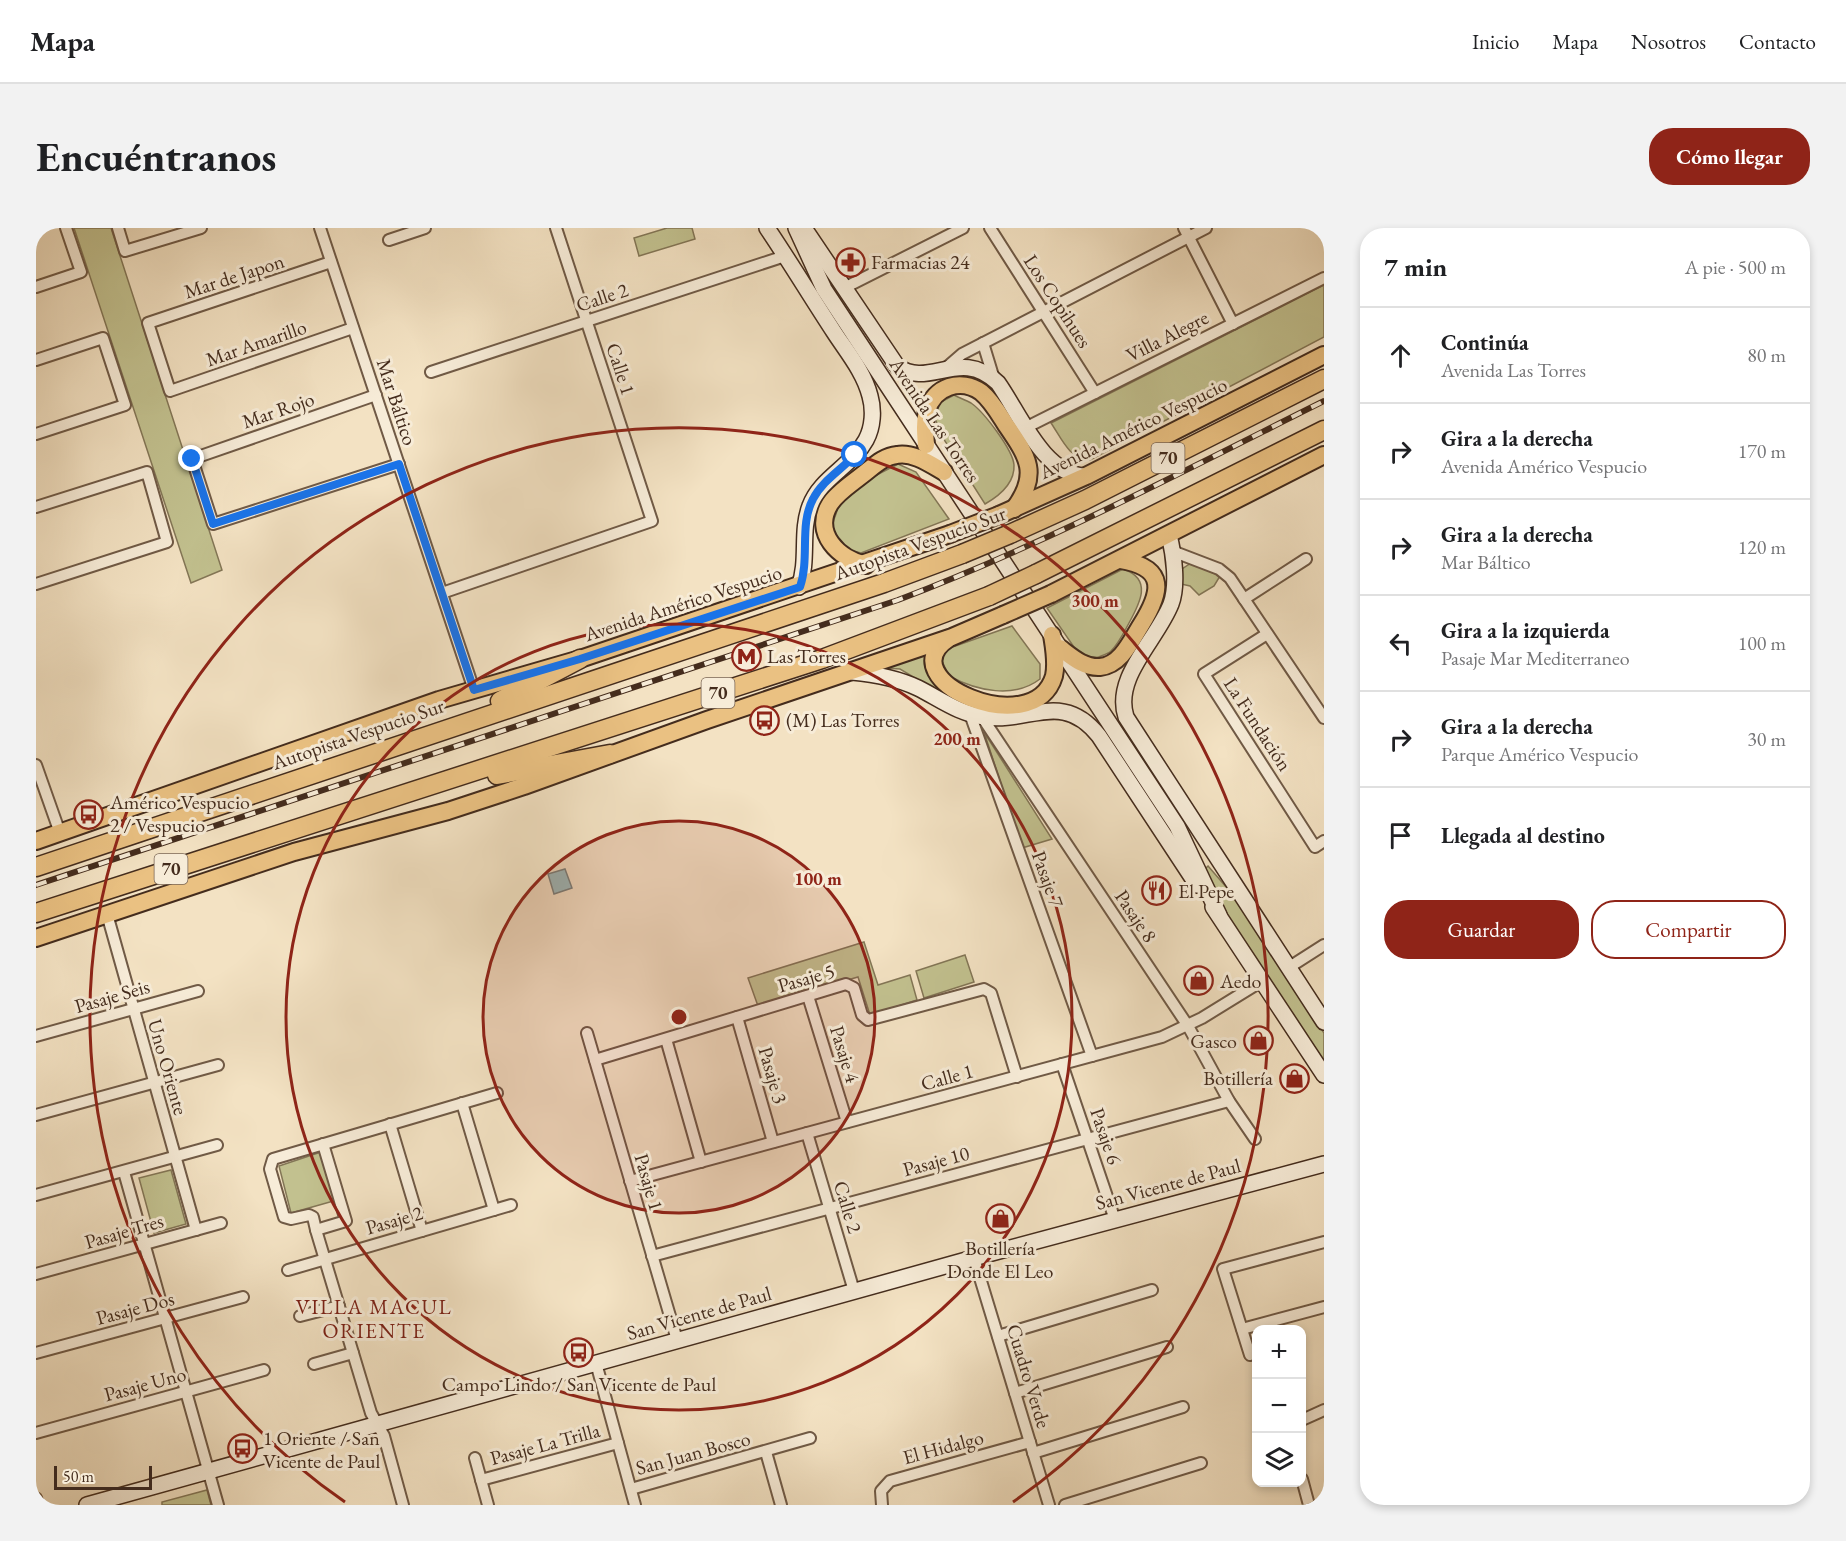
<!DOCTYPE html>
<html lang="es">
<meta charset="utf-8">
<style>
:root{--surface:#fff;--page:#f2f2f2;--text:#202124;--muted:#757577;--line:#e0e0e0;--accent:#8f2418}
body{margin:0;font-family:"EB Garamond",serif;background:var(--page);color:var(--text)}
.controls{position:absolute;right:18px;bottom:18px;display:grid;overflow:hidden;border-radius:12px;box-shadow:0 3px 9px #0003}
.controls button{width:54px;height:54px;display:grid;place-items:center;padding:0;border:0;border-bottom:2px solid var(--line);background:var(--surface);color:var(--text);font:30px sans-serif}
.scale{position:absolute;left:18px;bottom:15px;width:98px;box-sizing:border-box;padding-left:6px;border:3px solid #442c1d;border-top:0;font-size:16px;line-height:21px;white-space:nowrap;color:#442c1d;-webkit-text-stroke:4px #f7ecd8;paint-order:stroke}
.stop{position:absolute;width:18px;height:18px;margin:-14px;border:4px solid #1a73e8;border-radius:50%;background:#fff}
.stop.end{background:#1a73e8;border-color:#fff;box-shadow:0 2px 6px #0008}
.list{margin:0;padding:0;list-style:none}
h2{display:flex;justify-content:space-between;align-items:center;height:78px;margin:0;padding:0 24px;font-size:26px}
h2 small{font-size:20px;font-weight:400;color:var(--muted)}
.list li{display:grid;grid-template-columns:39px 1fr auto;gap:18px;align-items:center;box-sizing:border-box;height:96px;padding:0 24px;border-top:2px solid var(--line)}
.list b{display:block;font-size:22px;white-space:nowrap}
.list p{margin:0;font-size:20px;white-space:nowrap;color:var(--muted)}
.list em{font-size:20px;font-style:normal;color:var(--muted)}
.actions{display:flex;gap:12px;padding:18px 24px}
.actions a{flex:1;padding:14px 0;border:2px solid var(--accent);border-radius:24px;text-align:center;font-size:21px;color:var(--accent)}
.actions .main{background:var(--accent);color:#fff}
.icon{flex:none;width:33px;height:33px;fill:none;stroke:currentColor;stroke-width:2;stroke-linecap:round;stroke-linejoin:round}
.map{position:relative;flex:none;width:1288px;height:1277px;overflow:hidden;border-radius:24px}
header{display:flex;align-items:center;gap:36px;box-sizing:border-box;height:84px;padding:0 30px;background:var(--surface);border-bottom:2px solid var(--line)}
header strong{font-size:28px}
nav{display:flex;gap:33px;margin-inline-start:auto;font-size:21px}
.intro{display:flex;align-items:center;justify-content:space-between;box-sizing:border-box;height:144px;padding:0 36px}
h1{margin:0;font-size:42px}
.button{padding:15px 27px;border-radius:24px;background:var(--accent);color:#fff;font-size:21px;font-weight:700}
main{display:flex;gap:36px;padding:0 36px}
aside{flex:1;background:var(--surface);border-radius:24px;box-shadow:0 3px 9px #0003}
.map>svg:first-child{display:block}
.green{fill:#c2c18f;stroke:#837656;stroke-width:1.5}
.water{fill:#9dbcba;stroke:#79827b;stroke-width:1.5}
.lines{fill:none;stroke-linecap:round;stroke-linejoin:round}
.street-casing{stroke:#705a46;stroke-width:14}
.secondary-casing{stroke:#442c1d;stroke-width:18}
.primary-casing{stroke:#442c1d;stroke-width:20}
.highway-casing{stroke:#442c1d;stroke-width:21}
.street{stroke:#f7ecd8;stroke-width:10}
.secondary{stroke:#f7ecd8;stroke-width:15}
.primary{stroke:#eac182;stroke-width:16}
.highway{stroke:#eac182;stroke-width:18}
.rail-casing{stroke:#442c1d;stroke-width:6}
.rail{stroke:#f7ecd8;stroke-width:4;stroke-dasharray:11;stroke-linecap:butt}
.primary-bridge-casing{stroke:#442c1d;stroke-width:20;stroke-linecap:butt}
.highway-bridge-casing{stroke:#442c1d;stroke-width:21;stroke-linecap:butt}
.primary-bridge{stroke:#eac182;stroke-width:16}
.highway-bridge{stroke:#eac182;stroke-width:18}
.route{stroke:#1a73e8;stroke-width:8}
.ring{fill:none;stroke:#8f2418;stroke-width:3}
.labels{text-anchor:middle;stroke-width:6;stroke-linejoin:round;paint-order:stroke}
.shield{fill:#f7ecd8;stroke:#7a6655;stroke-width:1.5}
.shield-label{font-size:18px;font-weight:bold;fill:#442c1d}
.poi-label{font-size:20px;fill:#442c1d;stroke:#f7ecd8;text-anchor:start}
.street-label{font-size:20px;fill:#442c1d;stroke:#f7ecd8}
.neighbourhood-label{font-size:21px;letter-spacing:1.5px;fill:#7a1f14;stroke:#f7ecd8}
.centre{fill:#8f2418;stroke:#f7ecd8;stroke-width:3}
.ring-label{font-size:18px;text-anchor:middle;font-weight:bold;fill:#8f2418;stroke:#f7ecd8;stroke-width:6;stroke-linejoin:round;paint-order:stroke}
</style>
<header>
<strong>Mapa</strong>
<nav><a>Inicio</a><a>Mapa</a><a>Nosotros</a><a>Contacto</a></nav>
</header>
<div class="intro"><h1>Encuéntranos</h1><a class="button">Cómo llegar</a></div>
<main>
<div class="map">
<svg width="1288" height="1277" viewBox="0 0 1288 1277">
<rect width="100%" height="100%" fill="#f3e2c3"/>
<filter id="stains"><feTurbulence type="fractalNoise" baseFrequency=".00333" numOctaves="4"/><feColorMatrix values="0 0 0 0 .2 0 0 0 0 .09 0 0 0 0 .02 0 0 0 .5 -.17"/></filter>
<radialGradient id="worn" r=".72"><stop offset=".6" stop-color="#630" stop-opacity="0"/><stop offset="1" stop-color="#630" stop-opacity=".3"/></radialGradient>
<!-- green -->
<g class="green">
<path d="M38,0H75L186,342L155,355Z"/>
<path d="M631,0H656L659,11L603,28L598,10Z"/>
<path d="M1288,57V109L1054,232C1033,231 1026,211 1015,195Z"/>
<path d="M918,167C923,170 930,172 935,175C948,184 977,222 978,237C979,256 963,268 949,276L907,210L898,188L903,175Z"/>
<path d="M862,236L880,244L913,291L825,325C802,320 790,310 800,286C801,282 803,276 805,273C819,256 843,246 862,236Z"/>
<path d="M1155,335L1184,348L1178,358L1163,367L1154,358L1145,356L1146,341Z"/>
<path d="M1087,341C1117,351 1104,375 1093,395C1088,404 1083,415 1075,423C1071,427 1063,428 1058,431L1042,425L1011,380Z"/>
<path d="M976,398L1004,436V451C978,471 941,463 913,448L906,433L908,422Z"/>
<path d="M892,423L906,458V466L864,441L847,440Z"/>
<path d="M948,504L1016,611L986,620Z"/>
<path d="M1172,638L1198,668L1288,805V835L1184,678L1168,642Z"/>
<path d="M828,714L842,757L874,747L881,772L834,787L822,749L722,778L712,750Z"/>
<path d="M929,727L938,754L888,770L880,743Z"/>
<path d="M285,924L301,972L255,985L243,938Z"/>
<path d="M135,942L150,996L118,1005L103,950Z"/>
<path d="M171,1262L175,1277H126V1274Z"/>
</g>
<!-- water -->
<path class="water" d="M529,641L536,660L518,666L512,646Z"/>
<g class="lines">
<defs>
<g id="street">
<path d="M82,0L89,23L165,0"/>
<path d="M284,0L438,462"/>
<path d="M954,0L1059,165"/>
<path d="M1148,0L1197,96"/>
<path d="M353,12L389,0"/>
<path d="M295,34L112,95L134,163L317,100"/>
<path d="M0,59L45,44L30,0"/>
<path d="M808,60L927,0"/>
<path d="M947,115L958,151"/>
<path d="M0,132L67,110L89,177L0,206"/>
<path d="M911,139L926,126L1170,0"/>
<path d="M395,144L749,28"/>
<path d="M340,167L156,231L177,296L363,236"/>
<path d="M991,199L1288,50"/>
<path d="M0,279L111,244L131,314L0,356"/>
<path d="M1136,323L1183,341L1194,350L1288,490"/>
<path d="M406,365L616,293L520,0"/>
<path d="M1208,371L1270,331"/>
<path d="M1231,406L1168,446L1279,619L1288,613"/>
<path d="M934,486L1056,828"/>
<path d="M946,489L1152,798L1193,873L1219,911"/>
<path d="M0,537L24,605"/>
<path d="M71,686L160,1002"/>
<path d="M1252,740L1288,717"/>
<path d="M772,768L811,894"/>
<path d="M701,789L737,914"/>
<path d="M551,805L641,1112"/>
<path d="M0,808L162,763"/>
<path d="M630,811L665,934"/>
<path d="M559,832L810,756L818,760L826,787L832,792L948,761L955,765L981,849"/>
<path d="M1026,836L1079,992"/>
<path d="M426,875L458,982"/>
<path d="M0,887L182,837"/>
<path d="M354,896L386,1003"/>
<path d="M771,905L818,1063"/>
<path d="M287,916L310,993L280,1002L335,1185L348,1208L367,1277"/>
<path d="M88,944L182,1277"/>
<path d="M594,953L1126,809L1166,790L1226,753"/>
<path d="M0,967L181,917"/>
<path d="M280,1002L277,989L273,987L255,991L248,989L234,941L237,931L461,865"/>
<path d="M616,1028L1193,873"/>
<path d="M938,1030L1013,1277"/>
<path d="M252,1042L475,977"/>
<path d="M0,1046L185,995"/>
<path d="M264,1088L303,1078"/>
<path d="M1206,1101L1288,1079"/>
<path d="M962,1108L1116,1062"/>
<path d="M0,1125L207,1069"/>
<path d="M1214,1127L1187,1041L1288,1014"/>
<path d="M560,1135L599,1277"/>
<path d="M278,1136L317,1125"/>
<path d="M979,1165L1131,1119"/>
<path d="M1266,1192L1288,1182"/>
<path d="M0,1205L228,1142"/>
<path d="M730,1224L745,1277"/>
<path d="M997,1225L1147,1179"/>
<path d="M439,1230L452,1277"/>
<path d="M1266,1251L1273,1277"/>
<path d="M445,1252L582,1215"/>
<path d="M595,1261L774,1210"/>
<path d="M0,1270L2,1277"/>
<path d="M846,1277L845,1263L854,1253L994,1214"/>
<path d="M1029,1277L1165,1235"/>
</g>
<g id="secondary">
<path d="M731,0C754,34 775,69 798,104C811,124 828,144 834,168C838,182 837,199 830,212C816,238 784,250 774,278C764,304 773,332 763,359"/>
<path d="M760,0L788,61L1141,598L1183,687"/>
<path d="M768,0L861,138C893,162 924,118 962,155C984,186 1008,248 1050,248"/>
<path d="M1133,307C1138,327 1142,357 1135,376C1121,412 1077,449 1090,489L1288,794"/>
<path d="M816,444C839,446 861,450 882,460C904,471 923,486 949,489C994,495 1027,462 1063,508L1161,657"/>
<path d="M1177,679L1288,847"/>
<path d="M51,1277L952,1026L1288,936"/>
</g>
<g id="primary">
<path d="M890,217C889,205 888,194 891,183C898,158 925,150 945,164C956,173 963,186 970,197C992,229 1004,246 978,281"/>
<path d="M963,287L1050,248L1288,127"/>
<path d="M830,337C803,331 776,305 794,276C801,265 815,256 825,248C836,240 847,228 861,227C877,224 894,236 908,244"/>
<path d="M1015,366L1288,227"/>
<path d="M912,411C851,451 998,516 1018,448C1021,434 1018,420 1016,407"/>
<path d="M1024,420C1036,429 1048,440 1064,439C1085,437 1095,413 1105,397C1125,365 1132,340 1085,332"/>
<path d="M0,613L403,472L544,431L914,306"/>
<path d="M0,710L258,624L412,583L488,558L671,492L916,409L967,387"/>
</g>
<g id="highway">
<path d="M974,306L1049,272L1288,151"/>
<path d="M1000,346L1288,202"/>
<path d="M464,473L544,431"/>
<path d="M461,547L574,526"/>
<path d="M0,639L848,355L926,326"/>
<path d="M0,685L786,431L953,368"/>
</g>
</defs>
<!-- street casing -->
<use href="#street" class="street-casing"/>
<!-- secondary casing -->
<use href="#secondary" class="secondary-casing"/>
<!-- primary casing -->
<use href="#primary" class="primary-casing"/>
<!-- highway casing -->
<use href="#highway" class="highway-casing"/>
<!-- street -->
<use href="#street" class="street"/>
<!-- secondary -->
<use href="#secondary" class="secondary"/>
<!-- primary -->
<use href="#primary" class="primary"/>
<!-- highway -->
<use href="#highway" class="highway"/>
<defs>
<path id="rail" d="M0,657L862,372C1009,316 1148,243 1288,173"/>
</defs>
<!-- rail casing -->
<use href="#rail" class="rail-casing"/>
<!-- rail -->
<use href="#rail" class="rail"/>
<defs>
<g id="primary-bridge">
<path d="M914,306L963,287"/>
<path d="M967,387L1015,366"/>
</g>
<g id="highway-bridge">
<path d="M926,326L974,306"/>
<path d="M953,368L1000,346"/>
</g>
</defs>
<!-- primary-bridge casing -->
<use href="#primary-bridge" class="primary-bridge-casing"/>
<!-- highway-bridge casing -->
<use href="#highway-bridge" class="highway-bridge-casing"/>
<!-- primary-bridge -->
<use href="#primary-bridge" class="primary-bridge"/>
<!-- highway-bridge -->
<use href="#highway-bridge" class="highway-bridge"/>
</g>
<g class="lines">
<!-- route -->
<path class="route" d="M156,231L177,296L363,236L438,462L544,431L764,359C774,330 763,297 777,271C786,253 805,242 819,227"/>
</g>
<!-- distance rings -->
<circle cx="643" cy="789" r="196" fill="#8f2418" fill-opacity=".12"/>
<g class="ring">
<circle cx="643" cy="789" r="196"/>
<circle cx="643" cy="789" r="393"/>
<path d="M309 1274A589 589 0 1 1 977 1274"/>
</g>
<!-- icons -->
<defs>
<symbol id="pharmacy-ring" viewBox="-11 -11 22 22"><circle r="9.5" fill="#f7ecd8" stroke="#8f2418" stroke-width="1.5"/><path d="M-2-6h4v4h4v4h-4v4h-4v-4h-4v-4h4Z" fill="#8f2418"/></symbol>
<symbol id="metro-ring" viewBox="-11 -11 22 22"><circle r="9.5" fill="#f7ecd8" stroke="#8f2418" stroke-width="1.5"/><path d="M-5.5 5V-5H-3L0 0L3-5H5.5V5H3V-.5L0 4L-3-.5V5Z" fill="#8f2418"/></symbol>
<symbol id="bus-ring" viewBox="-11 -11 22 22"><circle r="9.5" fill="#f7ecd8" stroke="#8f2418" stroke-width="1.5"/><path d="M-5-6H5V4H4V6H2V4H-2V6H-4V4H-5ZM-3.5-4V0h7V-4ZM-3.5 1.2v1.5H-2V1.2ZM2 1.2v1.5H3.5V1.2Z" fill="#8f2418"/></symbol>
<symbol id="restaurant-ring" viewBox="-11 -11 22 22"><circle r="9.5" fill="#f7ecd8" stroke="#8f2418" stroke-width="1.5"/><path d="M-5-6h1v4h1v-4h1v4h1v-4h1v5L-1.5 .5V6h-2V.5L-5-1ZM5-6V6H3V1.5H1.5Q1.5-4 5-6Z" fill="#8f2418"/></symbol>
<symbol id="shop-ring" viewBox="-11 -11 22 22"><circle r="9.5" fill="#f7ecd8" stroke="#8f2418" stroke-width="1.5"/><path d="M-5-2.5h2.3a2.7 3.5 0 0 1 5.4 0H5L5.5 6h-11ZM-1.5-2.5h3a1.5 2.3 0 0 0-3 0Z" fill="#8f2418"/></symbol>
</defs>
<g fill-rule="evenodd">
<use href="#pharmacy-ring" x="798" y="18" width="33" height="33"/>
<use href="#metro-ring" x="694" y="412" width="33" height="33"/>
<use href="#bus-ring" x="712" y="476" width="33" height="33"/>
<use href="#bus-ring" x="36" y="570" width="33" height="33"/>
<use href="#restaurant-ring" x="1104" y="646" width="33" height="33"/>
<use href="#shop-ring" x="1146" y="736" width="33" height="33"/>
<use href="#shop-ring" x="1206" y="796" width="33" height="33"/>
<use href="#shop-ring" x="1242" y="834" width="33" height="33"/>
<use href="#shop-ring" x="948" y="974" width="33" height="33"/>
<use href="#bus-ring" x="526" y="1108" width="33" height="33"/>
<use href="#bus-ring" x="190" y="1204" width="33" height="33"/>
</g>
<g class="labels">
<!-- shield labels -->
<g class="shield">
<rect x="1115.5" y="215" width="33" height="30" rx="4.5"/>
<rect x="665.5" y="450" width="33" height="30" rx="4.5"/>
<rect x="118.5" y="626" width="33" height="30" rx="4.5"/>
</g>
<g class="shield-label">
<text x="1132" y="236">70</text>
<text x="682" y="471">70</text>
<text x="135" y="647">70</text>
</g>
<!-- poi labels -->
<g class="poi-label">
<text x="835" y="41">Farmacias 24</text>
<text x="731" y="435">Las Torres</text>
<text x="750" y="499">(M) Las Torres</text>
<text x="74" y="581">Américo Vespucio<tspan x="74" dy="23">2 / Vespucio</tspan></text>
<text x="1142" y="670">El Pepe</text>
<text x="1184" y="760">Aedo</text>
<text x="1201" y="820" text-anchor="end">Gasco</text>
<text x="1237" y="857" text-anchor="end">Botillería</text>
<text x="964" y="1027" text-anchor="middle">Botillería<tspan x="964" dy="23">Donde El Leo</tspan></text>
<text x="543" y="1163" text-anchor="middle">Campo Lindo / San Vicente de Paul</text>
<text x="227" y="1217">1 Oriente / San<tspan x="227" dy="23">Vicente de Paul</tspan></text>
</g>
<!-- street labels -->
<g class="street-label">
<text transform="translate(198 48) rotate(-18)" y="7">Mar de Japon</text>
<text transform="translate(566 69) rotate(-18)" y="7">Calle 2</text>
<text transform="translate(1022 73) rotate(57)" y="7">Los Copihues</text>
<text transform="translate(1131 108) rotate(-27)" y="7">Villa Alegre</text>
<text transform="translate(220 115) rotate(-19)" y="7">Mar Amarillo</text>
<text transform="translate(585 141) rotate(72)" y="7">Calle 1</text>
<text transform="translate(361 174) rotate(72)" y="7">Mar Báltico</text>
<text transform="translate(242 182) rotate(-19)" y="7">Mar Rojo</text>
<text transform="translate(899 192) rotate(56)" y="7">Avenida Las Torres</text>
<text transform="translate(1097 200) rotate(-26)" y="7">Avenida Américo Vespucio</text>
<text transform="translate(884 315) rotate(-20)" y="7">Autopista Vespucio Sur</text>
<text transform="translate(647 375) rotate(-18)" y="7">Avenida Américo Vespucio</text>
<text transform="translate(1222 496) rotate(57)" y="7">La Fundación</text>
<text transform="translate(322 506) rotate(-19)" y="7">Autopista Vespucio Sur</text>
<text transform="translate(1012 651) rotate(70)" y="7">Pasaje 7</text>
<text transform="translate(1100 688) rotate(56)" y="7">Pasaje 8</text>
<text transform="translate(770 750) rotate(-16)" y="7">Pasaje 5</text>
<text transform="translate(76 768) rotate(-16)" y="7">Pasaje Seis</text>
<text transform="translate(809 826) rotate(73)" y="7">Pasaje 4</text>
<text transform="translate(132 839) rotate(74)" y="7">Uno Oriente</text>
<text transform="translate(737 847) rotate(74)" y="7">Pasaje 3</text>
<text transform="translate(911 849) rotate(-15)" y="7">Calle 1</text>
<text transform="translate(1070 908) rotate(71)" y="7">Pasaje 6</text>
<text transform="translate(900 933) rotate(-15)" y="7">Pasaje 10</text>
<text transform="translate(613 954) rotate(74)" y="7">Pasaje 1</text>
<text transform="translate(1132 956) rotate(-15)" y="7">San Vicente de Paul</text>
<text transform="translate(812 979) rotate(73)" y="7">Calle 2</text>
<text transform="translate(358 992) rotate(-16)" y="7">Pasaje 2</text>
<text transform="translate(88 1003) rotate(-16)" y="7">Pasaje Tres</text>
<text transform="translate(99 1080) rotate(-15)" y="7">Pasaje Dos</text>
<text transform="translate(663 1085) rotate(-16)" y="7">San Vicente de Paul</text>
<text transform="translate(993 1148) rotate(73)" y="7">Cuadro Verde</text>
<text transform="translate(109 1156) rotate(-15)" y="7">Pasaje Uno</text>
<text transform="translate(509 1216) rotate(-15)" y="7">Pasaje La Trilla</text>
<text transform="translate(907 1219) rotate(-15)" y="7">El Hidalgo</text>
<text transform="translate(657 1225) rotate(-15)" y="7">San Juan Bosco</text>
</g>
<!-- neighbourhood labels -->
<g class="neighbourhood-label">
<text x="338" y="1086">VILLA MACUL<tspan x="338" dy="24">ORIENTE</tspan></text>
</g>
</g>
<circle cx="643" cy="789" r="9" class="centre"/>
<g class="ring-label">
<text x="1059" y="379">300 m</text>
<text x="921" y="517">200 m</text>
<text x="782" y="657">100 m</text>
</g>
<rect width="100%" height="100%" filter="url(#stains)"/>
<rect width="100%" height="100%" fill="url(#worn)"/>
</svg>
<div class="controls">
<button>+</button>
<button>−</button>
<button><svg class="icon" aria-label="layers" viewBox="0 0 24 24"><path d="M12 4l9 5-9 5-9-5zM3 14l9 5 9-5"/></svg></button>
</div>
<div class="scale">50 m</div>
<div class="stop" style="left:819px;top:227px"></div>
<div class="stop end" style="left:156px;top:231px"></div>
</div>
<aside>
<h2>7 min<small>A pie · 500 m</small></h2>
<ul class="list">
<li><svg class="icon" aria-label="ahead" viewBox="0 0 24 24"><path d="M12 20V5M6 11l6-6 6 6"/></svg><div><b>Continúa</b><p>Avenida Las Torres</p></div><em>80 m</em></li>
<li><svg class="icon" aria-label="right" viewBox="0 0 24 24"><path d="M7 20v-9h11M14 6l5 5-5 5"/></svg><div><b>Gira a la derecha</b><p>Avenida Américo Vespucio</p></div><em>170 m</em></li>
<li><svg class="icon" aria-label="right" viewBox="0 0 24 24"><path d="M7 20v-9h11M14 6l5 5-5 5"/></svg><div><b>Gira a la derecha</b><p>Mar Báltico</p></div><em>120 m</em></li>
<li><svg class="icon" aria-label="left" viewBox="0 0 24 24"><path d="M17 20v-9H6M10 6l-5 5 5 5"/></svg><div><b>Gira a la izquierda</b><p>Pasaje Mar Mediterraneo</p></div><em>100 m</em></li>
<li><svg class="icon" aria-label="right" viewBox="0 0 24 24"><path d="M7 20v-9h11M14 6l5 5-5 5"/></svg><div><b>Gira a la derecha</b><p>Parque Américo Vespucio</p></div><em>30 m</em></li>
<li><svg class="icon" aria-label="arrive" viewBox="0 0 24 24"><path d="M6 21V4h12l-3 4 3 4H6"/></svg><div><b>Llegada al destino</b></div></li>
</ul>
<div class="actions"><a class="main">Guardar</a><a>Compartir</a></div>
</aside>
</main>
